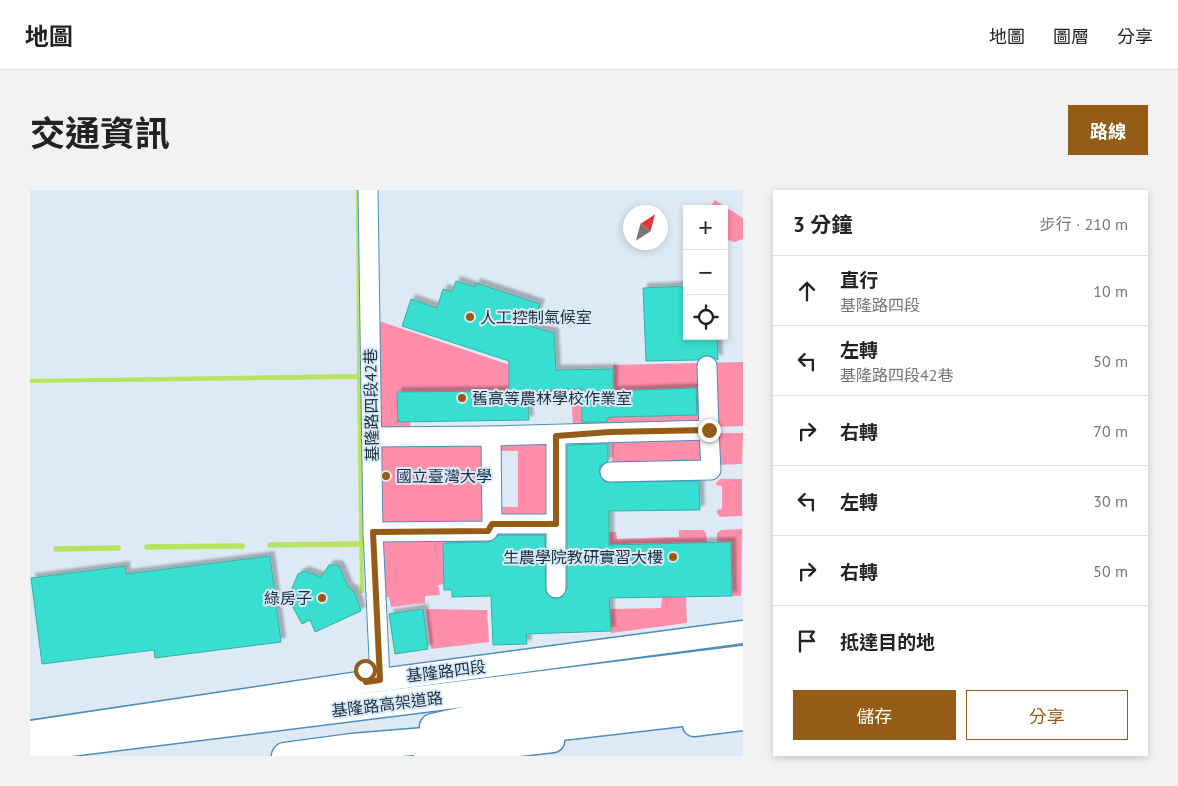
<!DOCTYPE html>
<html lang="zh-TW">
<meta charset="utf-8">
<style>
:root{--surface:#fff;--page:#f2f2f2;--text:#222;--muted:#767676;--line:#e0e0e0;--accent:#945c17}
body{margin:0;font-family:"PT Sans","Noto Sans TC",sans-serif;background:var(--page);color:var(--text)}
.controls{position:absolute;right:15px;top:15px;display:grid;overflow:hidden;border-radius:0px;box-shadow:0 2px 8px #0003}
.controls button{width:45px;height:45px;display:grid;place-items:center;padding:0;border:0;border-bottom:1px solid var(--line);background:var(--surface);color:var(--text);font:25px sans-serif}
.compass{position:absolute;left:593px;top:15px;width:45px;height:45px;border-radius:50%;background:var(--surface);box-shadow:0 2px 8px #0003;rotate:36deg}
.stop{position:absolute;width:15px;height:15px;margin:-11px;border:4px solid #945c17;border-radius:50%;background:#fff}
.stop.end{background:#945c17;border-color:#fff;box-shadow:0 1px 5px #0008}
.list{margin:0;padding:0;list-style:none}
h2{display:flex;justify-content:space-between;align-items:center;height:65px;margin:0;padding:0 20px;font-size:21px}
h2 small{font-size:16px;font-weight:400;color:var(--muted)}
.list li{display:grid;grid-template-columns:32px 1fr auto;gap:15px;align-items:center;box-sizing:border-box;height:70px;padding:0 20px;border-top:1px solid var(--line)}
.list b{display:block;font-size:19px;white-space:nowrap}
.list p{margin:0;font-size:16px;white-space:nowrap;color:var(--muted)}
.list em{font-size:16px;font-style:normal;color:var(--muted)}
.actions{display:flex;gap:10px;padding:15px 20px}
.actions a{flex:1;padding:11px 0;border:1px solid var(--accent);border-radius:0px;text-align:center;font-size:18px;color:var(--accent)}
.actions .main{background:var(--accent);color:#fff}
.icon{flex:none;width:28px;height:28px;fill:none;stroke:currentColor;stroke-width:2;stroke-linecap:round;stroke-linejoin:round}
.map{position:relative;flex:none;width:713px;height:566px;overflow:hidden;border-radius:0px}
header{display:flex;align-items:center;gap:30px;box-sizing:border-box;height:70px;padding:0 25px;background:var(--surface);border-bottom:1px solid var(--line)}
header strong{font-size:24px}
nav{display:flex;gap:28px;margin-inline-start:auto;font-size:18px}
.intro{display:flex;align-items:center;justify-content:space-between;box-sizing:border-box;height:120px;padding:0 30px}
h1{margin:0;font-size:35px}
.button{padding:12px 22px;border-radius:0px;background:var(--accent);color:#fff;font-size:18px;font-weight:700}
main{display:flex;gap:30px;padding:0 30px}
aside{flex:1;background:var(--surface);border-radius:0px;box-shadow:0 2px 8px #0003}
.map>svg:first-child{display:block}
.green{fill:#fe8ea9}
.water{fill:#b6e360}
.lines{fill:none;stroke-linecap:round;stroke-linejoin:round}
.stream{stroke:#b6e360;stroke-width:5.5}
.building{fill:#39dfd0;stroke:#38aea3;filter:url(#shadow)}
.minor-casing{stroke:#4c8cc1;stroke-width:21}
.major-casing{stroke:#4c8cc1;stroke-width:25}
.highway-casing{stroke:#4c8cc1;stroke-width:29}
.minor{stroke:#fff;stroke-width:19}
.major{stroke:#fff;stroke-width:22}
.highway{stroke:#fff;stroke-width:26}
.route{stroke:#945c17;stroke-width:6}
.poi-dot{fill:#945c17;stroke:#ddeaf6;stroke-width:2}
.labels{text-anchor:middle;stroke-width:4;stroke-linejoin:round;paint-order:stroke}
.poi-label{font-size:16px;fill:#153046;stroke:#ddeaf6;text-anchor:start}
.street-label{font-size:16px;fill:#153046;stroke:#ddeaf6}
</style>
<header>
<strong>地圖</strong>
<nav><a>地圖</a><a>圖層</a><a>分享</a></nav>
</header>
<div class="intro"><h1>交通資訊</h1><a class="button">路線</a></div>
<main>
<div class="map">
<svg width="713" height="566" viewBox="0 0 713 566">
<defs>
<filter id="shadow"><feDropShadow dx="4.5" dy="-4.5" stdDeviation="1" flood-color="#0004"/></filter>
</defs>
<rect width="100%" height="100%" fill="#ddeaf6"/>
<!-- green -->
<g class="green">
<path d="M685,10L713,28V49L705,52L694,49V19H678Z"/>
<path d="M349,132H352L489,178L479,201L368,202V232H380L381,242L352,238L349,234Z"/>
<path d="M713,172V236L682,237L675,235L543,238L541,199H575L576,228L584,227L583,175Z"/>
<path d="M535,189V214H517L516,200Z"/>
<path d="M688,243H713L712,274L689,275Z"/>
<path d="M675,245L676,276L582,277V246Z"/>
<path d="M514,251L517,255L518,322L516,325L475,328L470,325L471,317H488V261H469V254Z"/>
<path d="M450,255L452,258L455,320L450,332L360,339L347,331L348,256Z"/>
<path d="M690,289H712V326L690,327L687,323V320L692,319V296L686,295V293Z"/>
<path d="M712,339L711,406H702L687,353V343L691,340Z"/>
<path d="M649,340H673L676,343L677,353L584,354L585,390L583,355H577V345L580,342H586L587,349L649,347Z"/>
<path d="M360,347H413L414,394L408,395L410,405L395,406V413L361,417L359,407L349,408L348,357Z"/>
<path d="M632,407H656L657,433L581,443L578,421L580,419L631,418Z"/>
<path d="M396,419L457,420L459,452L401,459Z"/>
</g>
<!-- water -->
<path class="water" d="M326,0H329L334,403H330L327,189L0,193V189L327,184Z"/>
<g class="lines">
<!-- stream -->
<g class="stream">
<path d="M240,355L332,354"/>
<path d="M117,357L212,356"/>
<path d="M26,359L88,358"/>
</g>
</g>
<!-- building -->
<g class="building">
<path d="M426,91L445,97L446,93L510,114L502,137L524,143L526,180L583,179V201L666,198L667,225L584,227L577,228V232H552V199L516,200L517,214H498L499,230L368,232L367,202L479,201V171L372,136L381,109L407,118L413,99L422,102Z"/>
<path d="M657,96V146H687L688,170L677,165L667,170L616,171L613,98Z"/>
<path d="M578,254V271L570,276L569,282L574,292L669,291L670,320L579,321V355L701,352L702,406L579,408L581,441L496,444L497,454L463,455L461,406L422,407V400H414L413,353L459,352L469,345H515L516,403L526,409L532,407L537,398V255Z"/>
<path d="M240,366L251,452L125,468L124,460L12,474L1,388L95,376L96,384Z"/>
<path d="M299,375H308L311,380L318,397L324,401L331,421L285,442L280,430L272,434L258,408L268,384L275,381L291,387Z"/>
<path d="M393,419L398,459L365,464L359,424Z"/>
</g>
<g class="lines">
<defs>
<g id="minor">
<path d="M338,0L343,342L350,490"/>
<path d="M461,246L679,240L677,176"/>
<path d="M526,246V398"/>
<path d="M341,247L461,246L462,334L458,341L343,342"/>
<path d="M580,282L681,280L679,240"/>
<path d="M462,334H525"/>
</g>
<g id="major">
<path d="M664,535L713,529"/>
<path d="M0,542L336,492L713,442"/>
<path d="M395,566L523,551"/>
</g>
<g id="highway">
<path d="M403,537C505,513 609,502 713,491"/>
<path d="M0,558L713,469"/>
<path d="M255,566L322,557L444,547L713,516"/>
</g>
</defs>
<!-- minor casing -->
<use href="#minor" class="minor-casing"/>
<!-- major casing -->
<use href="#major" class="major-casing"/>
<!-- highway casing -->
<use href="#highway" class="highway-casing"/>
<!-- minor -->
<use href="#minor" class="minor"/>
<!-- major -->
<use href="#major" class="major"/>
<!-- highway -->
<use href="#highway" class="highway"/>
</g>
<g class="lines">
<!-- route -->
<path class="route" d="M335,480L336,492L350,490L343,342L458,341L462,334H526V246L580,242L679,240"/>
</g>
<!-- markers -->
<g class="poi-dot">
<circle cx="440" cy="127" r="5"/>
<circle cx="432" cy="208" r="5"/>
<circle cx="356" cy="286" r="5"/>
<circle cx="643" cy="367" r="5"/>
<circle cx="292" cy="408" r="5"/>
</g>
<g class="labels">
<!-- poi labels -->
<g class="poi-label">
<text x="450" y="133">人工控制氣候室</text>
<text x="442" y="214">舊高等農林學校作業室</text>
<text x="366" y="292">國立臺灣大學</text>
<text x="633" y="373" text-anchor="end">生農學院教研實習大樓</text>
<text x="282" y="414" text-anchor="end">綠房子</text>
</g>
<!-- street labels -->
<g class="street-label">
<text transform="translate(341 215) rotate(-91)" y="6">基隆路四段42巷</text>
<text transform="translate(416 481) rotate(-7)" y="6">基隆路四段</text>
<text transform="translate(357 514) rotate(-7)" y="6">基隆路高架道路</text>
</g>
</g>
</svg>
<div class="controls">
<button>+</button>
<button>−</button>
<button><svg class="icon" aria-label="locate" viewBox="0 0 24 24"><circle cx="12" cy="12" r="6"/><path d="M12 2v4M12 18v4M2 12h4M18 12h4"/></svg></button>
</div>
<svg class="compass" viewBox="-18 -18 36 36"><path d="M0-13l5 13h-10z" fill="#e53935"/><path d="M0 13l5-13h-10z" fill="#767676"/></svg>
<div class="stop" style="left:335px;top:480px"></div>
<div class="stop end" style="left:679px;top:240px"></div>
</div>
<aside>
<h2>3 分鐘<small>步行 · 210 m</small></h2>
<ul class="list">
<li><svg class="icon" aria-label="ahead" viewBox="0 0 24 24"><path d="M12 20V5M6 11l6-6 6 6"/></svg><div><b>直行</b><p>基隆路四段</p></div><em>10 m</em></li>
<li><svg class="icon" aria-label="left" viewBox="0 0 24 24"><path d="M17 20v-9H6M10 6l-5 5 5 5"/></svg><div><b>左轉</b><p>基隆路四段42巷</p></div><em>50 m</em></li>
<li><svg class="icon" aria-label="right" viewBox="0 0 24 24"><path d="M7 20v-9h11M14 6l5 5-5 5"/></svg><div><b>右轉</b></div><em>70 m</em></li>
<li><svg class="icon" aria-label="left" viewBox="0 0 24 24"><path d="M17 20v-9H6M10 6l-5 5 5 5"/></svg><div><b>左轉</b></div><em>30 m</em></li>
<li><svg class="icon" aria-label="right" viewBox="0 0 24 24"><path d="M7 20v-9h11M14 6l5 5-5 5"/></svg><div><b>右轉</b></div><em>50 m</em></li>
<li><svg class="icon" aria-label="arrive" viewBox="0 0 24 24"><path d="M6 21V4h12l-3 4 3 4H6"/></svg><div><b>抵達目的地</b></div></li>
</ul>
<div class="actions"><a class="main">儲存</a><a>分享</a></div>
</aside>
</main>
